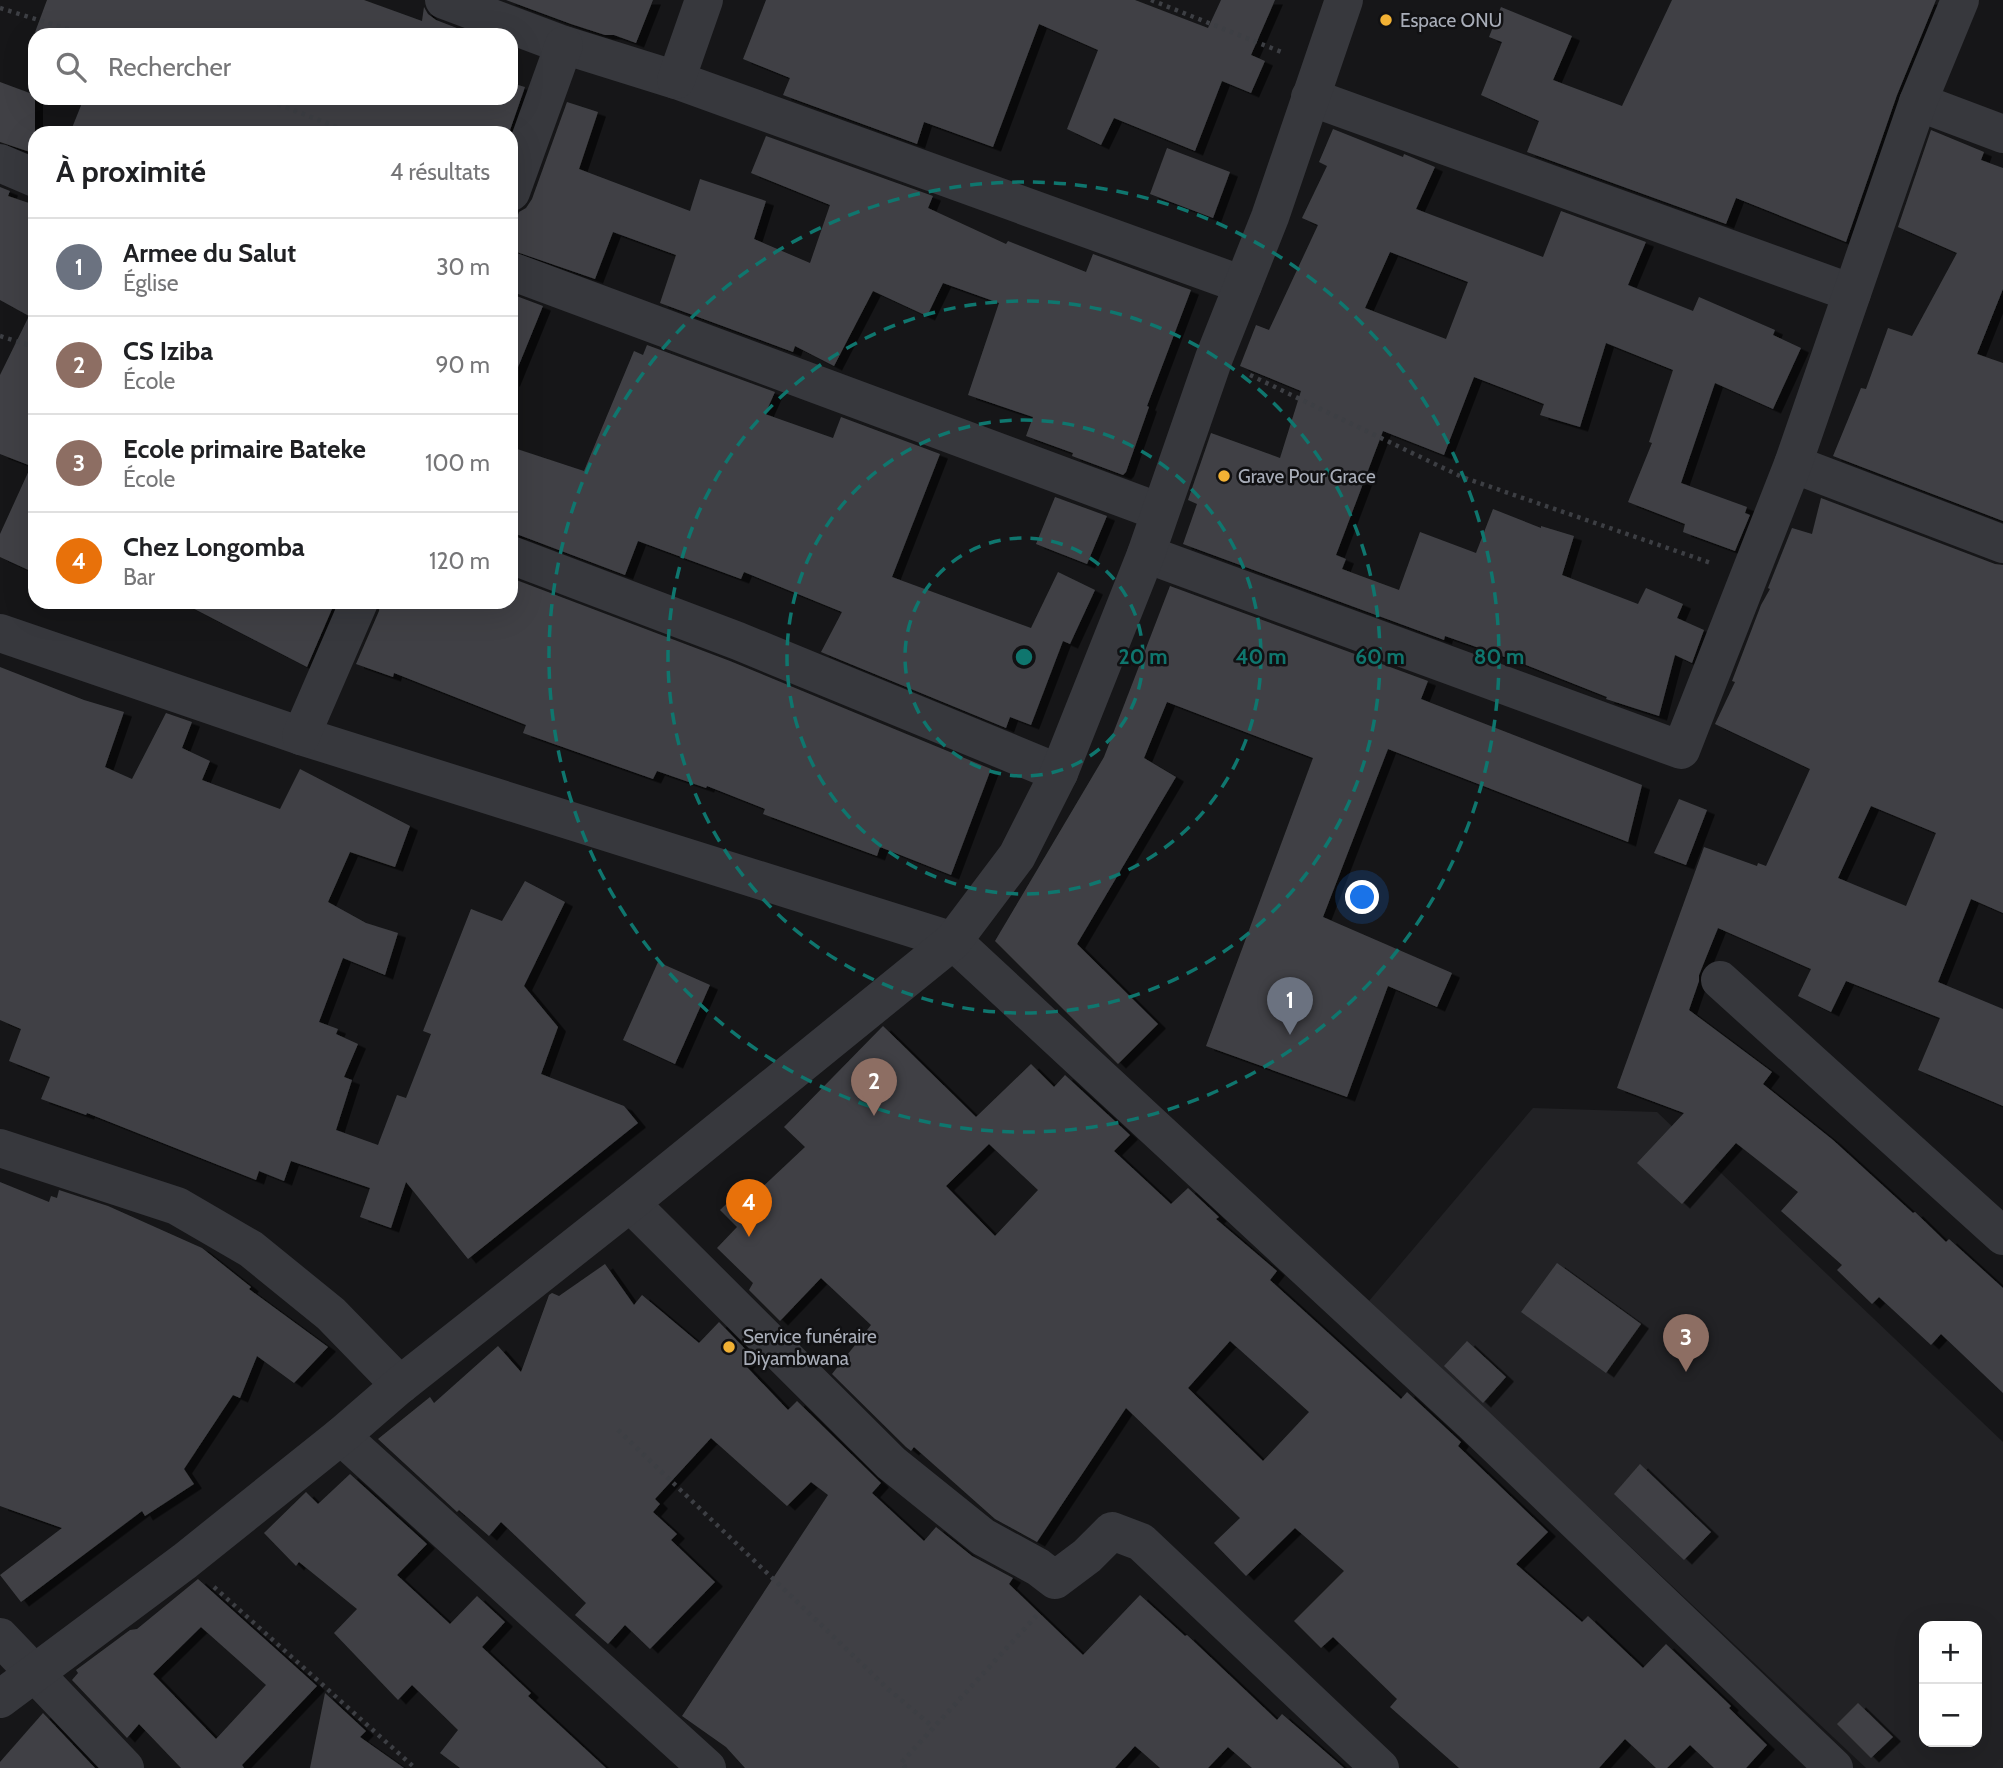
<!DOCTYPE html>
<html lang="fr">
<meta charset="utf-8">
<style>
:root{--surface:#fff;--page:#f2f2f2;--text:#202124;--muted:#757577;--line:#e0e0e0;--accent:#ea580c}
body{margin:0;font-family:Cabin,sans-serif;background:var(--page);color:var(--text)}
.controls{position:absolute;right:21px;bottom:21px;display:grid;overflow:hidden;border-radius:14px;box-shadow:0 7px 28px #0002}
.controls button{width:63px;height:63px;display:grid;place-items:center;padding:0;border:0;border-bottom:2px solid var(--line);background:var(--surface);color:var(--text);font:35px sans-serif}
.you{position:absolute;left:1363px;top:898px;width:24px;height:24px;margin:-18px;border:5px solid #fff;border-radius:50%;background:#1a73e8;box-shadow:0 0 0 10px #1a73e833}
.badge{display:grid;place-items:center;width:46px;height:46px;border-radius:50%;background:var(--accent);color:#fff;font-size:23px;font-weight:700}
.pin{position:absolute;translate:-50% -58px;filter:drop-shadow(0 2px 4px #0008)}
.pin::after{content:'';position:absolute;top:37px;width:24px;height:21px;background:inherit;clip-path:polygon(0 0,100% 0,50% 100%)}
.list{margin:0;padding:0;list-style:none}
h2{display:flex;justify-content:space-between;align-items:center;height:91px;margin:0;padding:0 28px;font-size:30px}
h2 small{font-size:23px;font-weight:400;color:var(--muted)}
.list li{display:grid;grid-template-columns:46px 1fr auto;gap:21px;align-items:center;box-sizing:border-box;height:98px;padding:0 28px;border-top:2px solid var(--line)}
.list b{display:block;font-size:26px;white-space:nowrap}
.list p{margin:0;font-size:23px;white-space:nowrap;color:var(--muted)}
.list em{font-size:23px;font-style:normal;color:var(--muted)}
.icon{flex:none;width:38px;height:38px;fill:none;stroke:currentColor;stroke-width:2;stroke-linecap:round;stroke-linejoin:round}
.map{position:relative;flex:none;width:2003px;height:1768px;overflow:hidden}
.search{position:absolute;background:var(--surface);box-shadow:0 7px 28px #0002;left:28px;top:28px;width:490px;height:77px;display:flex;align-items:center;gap:18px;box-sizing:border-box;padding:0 24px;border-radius:21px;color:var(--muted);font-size:26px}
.panel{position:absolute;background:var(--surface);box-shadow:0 7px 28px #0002;left:28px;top:126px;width:490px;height:483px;border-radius:21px}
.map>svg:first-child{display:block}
.built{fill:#222225;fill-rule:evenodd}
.building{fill:#404145;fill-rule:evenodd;filter:url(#shadow)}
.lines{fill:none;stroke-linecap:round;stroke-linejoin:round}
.path{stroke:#3d3f44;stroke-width:4.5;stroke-dasharray:3.5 5;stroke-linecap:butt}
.minor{stroke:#37383d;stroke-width:38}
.ring{fill:none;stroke:#0f766e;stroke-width:3.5;stroke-dasharray:12 9}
.poi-dot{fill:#f2b134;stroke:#111113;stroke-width:2.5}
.labels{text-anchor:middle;stroke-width:5;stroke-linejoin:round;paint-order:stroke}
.poi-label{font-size:19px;fill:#a8adb8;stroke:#111113;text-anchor:start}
.centre{fill:#0f766e;stroke:#111113;stroke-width:3.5}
.ring-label{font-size:21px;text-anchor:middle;font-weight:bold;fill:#0f766e;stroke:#111113;stroke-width:5;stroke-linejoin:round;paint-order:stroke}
</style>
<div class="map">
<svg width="2003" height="1768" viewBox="0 0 2003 1768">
<defs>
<filter id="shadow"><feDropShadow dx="8" dy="4.5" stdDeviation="0" flood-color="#0009"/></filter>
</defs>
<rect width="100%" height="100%" fill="#161618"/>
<!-- built -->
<path class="built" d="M1533,1108L1657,1112L2003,1442V1768H1866L1369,1301ZM1924,1626H1977V1742H1924Z"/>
<!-- building -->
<g class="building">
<path d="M47,0H364L422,21L424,7L428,14L436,20L475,35H34Z"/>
<path d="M506,0H653L636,43L614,35H605L571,24Z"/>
<path d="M766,0H1135L1208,28L1221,0H1275L1251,55L1265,61L1251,93L1222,81L1195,151L1114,118L1101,145L1067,129L1098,50L1039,24L993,147L924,122L917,144L783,95L790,78L743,59Z"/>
<path d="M1672,0H1936L1897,95L1846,242L1736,198L1726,224L1527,152L1539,121L1481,95L1502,42L1489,37L1501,7L1572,36L1553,80L1622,106Z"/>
<path d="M0,82L35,95V141L30,152L0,142Z"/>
<path d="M511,83L525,87L509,133H70L84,98H511Z"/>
<path d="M567,102L598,112L579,169L690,211L700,179L766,201L754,239L810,263L830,205L751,173L766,136L933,196L928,208L1006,244L1008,241L1086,272L1093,254L1191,290L1147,406L1149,407L1126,472L1123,475L1072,456L1073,453L1026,436L1033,417L968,395L999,303L943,283L927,316L873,291L834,366L795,346L793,352L660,303L676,255L613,232L595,279L511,250V235L519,212L526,208L532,199Z"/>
<path d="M1333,129L1403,157L1404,154L1435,167L1416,209L1543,257L1561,211L1646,242L1628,285L1693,311L1699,297L1775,330L1773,335L1801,348L1773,409L1715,383L1681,483L1747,507L1745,513L1750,515L1735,551L1683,532L1685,524L1628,502L1652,443L1649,442L1673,370L1606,343L1580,427L1540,415L1544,404L1474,377L1444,455L1383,431L1336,555L1346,559L1342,569L1399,590L1420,532L1476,553L1493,509L1541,528V526L1574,536L1562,575L1638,604L1646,588L1683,604L1677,618L1704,630L1692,663L1675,655L1659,716L1606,699L1607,697L1516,661L1445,636L1444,640L1183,544L1197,504L1188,500L1211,433L1280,458L1301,391L1240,366L1256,325L1269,330L1318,225L1302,218L1327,166L1319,162ZM1390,252L1468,282L1446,339L1365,308Z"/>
<path d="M1931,130L1984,152L1981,160L2003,168V289L1977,354L2003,363V521L1833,456L1861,388L1866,389L1888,328L1912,336L1957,253L1898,227Z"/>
<path d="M1167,148L1230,172L1213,218L1150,194Z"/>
<path d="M0,187L10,191L8,196L35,205V573L0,557V534L31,466L0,454V375L29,316L0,300Z"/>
<path d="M511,294L543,306L512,382H511Z"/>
<path d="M647,345L775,392L765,414L833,438L841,417L940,454L892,577L1031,628L1058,572L1095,590L1070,644L1063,641L1031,725L1010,717L1006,728L821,652L842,612L744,572L741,579L638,541L625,575L519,535L511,534V447L584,471L634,351L643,355Z"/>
<path d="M1055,497L1107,516L1087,564L1036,544Z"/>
<path d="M1821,498L1995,564L2003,565V913L1971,899L1938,982L2003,1009V1106L1918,1070L1940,1018L1846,981L1831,1012L1798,996L1811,969L1718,928L1699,975V981L1689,1010L1772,1072L1763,1084L1833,1140L1913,1213L1915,1212L1946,1242L1949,1239L2003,1288V1393L1941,1334L1931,1345L1879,1297L1872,1304L1837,1270L1842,1265L1781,1211L1798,1192L1736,1143L1682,1204L1637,1163L1684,1113L1617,1088L1704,847L1757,866L1758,863L1766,866L1810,769L1715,724L1735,682L1732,681L1761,605L1770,589L1768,588L1792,528L1812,534ZM1871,806L1936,833L1906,906L1838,878Z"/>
<path d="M511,578L730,661L991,769L951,875L880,847L877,856L763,814L765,809L707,786L706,788L657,771L653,779L523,733L526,725L394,673L393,677L356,664L379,611L380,602H511Z"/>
<path d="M1170,586L1428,681L1421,699L1642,785L1628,842L1388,749L1323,917L1452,973L1437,1007L1388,986L1347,1097L1206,1046L1313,758L1167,702L1144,758L1176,777L1077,944L1158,1024L1118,1064L995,941L1104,757Z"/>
<path d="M181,602H335L307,667Z"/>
<path d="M0,667L84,700L124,712L105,767L132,779L166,713L192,722L182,748L210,761L202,780L280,809L300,769L410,826L395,867L350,852L328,902L366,923L398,933L385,975L343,958L319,1022L338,1029L336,1034L358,1044L344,1077L352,1080L336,1130L378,1145L397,1095L406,1098L431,1034L423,1031L471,909L502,921L525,881L565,902L524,986L558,1027L541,1074L624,1106L638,1123L468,1259L406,1182L391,1228L360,1217L370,1188L291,1161L284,1181L259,1171L256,1180L87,1113L86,1115L41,1099L50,1077L9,1061L21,1029L0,1020Z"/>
<path d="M1679,799L1707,810L1686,865L1654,853Z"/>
<path d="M658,962L710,985L675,1064L623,1040Z"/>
<path d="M883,1026L976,1117L1031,1064L1054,1087L1065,1075L1130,1135L1114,1151L1171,1204L1188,1188L1219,1217L1216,1219L1277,1271L1270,1280L1401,1399L1407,1392L1461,1442L1458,1446L1548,1532L1516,1564L1582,1622L1588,1616L1643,1668L1666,1644L1731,1706L1729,1708L1767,1745L1746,1768H1714L1690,1745L1667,1768H1656L1625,1739L1599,1768H1459L1390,1707L1397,1699L1333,1637L1321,1648L1294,1621L1344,1571L1295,1528L1246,1576L1214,1543L1240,1518L1126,1408L1037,1542L995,1519L914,1447L911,1451L906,1447L832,1374L871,1325L821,1278L780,1321L749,1290L753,1283L717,1248L737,1227L720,1210L746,1185L755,1194L805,1147L784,1127ZM989,1144L1038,1190L995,1236L946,1186ZM1230,1341L1309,1412L1263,1461L1188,1388Z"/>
<path d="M0,1182L49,1202L51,1196L57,1198L59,1190L108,1206L202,1248L251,1287L249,1289L328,1347L294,1383L257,1356L240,1398L233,1395L184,1469L194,1484L145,1516L142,1511L21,1602L0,1575L62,1528L0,1506Z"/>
<path d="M1557,1263L1641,1324L1606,1373L1521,1312Z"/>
<path d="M605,1264L634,1305L642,1295L699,1343L719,1322L753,1357L745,1365L788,1410L797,1401L881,1483L872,1493L924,1541L936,1527L972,1556L1013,1578L1009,1584L1083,1655L1140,1595L1185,1636L1187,1635L1277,1720L1282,1714L1344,1768H1252L1228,1747L1208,1768H1160L1135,1746L1115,1768H745L726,1747L682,1716L828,1495L811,1482L787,1506L711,1438L655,1499L660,1504L653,1512L677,1534L671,1540L715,1582L650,1649L625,1625L608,1644L575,1615L586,1603L501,1522L489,1536L459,1510L457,1512L378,1439L430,1397L434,1403L498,1346L521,1372L549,1295L552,1293L559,1296Z"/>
<path d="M1467,1341L1506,1377L1483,1403L1444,1366Z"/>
<path d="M1640,1464L1711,1532L1684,1560L1614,1494Z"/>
<path d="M350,1474L427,1544L397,1575L450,1624L477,1596L505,1622L482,1647L531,1693L528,1696L606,1768H460L440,1753L458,1730L412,1685L398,1700L334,1633L357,1609L299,1562L296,1566L264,1533L306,1492L318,1504Z"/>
<path d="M198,1579L317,1686L242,1765L244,1768H181L139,1724L127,1738L72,1680L78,1673L76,1670L130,1630L137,1629ZM201,1627L266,1685L216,1739L153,1674Z"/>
<path d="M325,1693L366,1731L360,1737L404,1768H310Z"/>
<path d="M1858,1703L1893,1737L1871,1758L1837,1724Z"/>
<path d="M43,1713L95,1768H0V1762Z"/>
</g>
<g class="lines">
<!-- path -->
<g class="path">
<path d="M1151,0L1284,53"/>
<path d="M0,8L87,35"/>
<path d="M262,98L352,133"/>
<path d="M0,336L35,347"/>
<path d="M1250,375L1462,477L1711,563"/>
<path d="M618,1430L888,1689L933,1727"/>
<path d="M214,1587L415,1768"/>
<path d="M906,1768L901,1763L1038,1614"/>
</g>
<!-- minor -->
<g class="minor">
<path d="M444,0L564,45L676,80L1243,285"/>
<path d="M676,80L704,0"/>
<path d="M1310,97L1852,293"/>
<path d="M1918,102L2003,134"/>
<path d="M0,163L35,178"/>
<path d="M511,192L564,45"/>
<path d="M511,271L1160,512"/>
<path d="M1793,464L2003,544"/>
<path d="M1146,554L1681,750L1793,464L1918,102L1960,0"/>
<path d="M511,555L738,641L1059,773"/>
<path d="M0,633L301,736L953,941L1473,1423L1834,1768"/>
<path d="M301,736L359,602"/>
<path d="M1720,980L2003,1236"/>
<path d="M0,1148L177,1206L251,1249L331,1314L400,1385"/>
<path d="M630,1203L891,1463L983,1537L1038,1567L1055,1580L1087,1556L1112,1531L1141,1542L1380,1768"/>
<path d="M341,1436L707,1768"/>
<path d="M0,1637L125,1768"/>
<path d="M0,1699L185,1561L341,1436L400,1385L630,1203L953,941L1017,856L1059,773L1146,554L1214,358L1270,217L1344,0"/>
</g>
</g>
<!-- distance rings -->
<g class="ring">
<circle cx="1024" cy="657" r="119"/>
<circle cx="1024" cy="657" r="237"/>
<circle cx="1024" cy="657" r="356"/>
<circle cx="1024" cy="657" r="475"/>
</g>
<!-- markers -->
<g class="poi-dot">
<circle cx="1386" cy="20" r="7"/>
<circle cx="1224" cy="476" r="7"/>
<circle cx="729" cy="1347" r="7"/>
</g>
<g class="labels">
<!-- poi labels -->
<g class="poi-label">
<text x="1400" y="27">Espace ONU</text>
<text x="1238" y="483">Grave Pour Grace</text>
<text x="743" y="1343">Service funéraire<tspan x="743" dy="22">Diyambwana</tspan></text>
</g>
</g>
<circle cx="1024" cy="657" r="10" class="centre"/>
<g class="ring-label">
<text x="1143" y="664">20 m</text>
<text x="1261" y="664">40 m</text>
<text x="1380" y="664">60 m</text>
<text x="1499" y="664">80 m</text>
</g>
</svg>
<div class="controls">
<button>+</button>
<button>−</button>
</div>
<div class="you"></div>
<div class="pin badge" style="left:1290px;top:1035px;background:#6b7280">1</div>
<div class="pin badge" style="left:874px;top:1116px;background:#8d6e63">2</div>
<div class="pin badge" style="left:1686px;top:1372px;background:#8d6e63">3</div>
<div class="pin badge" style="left:749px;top:1237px;background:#e8710a">4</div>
<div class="search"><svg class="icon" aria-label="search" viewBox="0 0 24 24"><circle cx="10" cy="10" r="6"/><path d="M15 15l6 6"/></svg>Rechercher</div>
<section class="panel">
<h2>À proximité<small>4 résultats</small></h2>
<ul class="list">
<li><span class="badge" style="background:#6b7280">1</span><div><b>Armee du Salut</b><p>Église</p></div><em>30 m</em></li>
<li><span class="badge" style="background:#8d6e63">2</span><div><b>CS Iziba</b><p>École</p></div><em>90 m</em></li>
<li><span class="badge" style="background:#8d6e63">3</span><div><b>Ecole primaire Bateke</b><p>École</p></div><em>100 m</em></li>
<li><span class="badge" style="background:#e8710a">4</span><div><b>Chez Longomba</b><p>Bar</p></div><em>120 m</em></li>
</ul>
</section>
</div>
